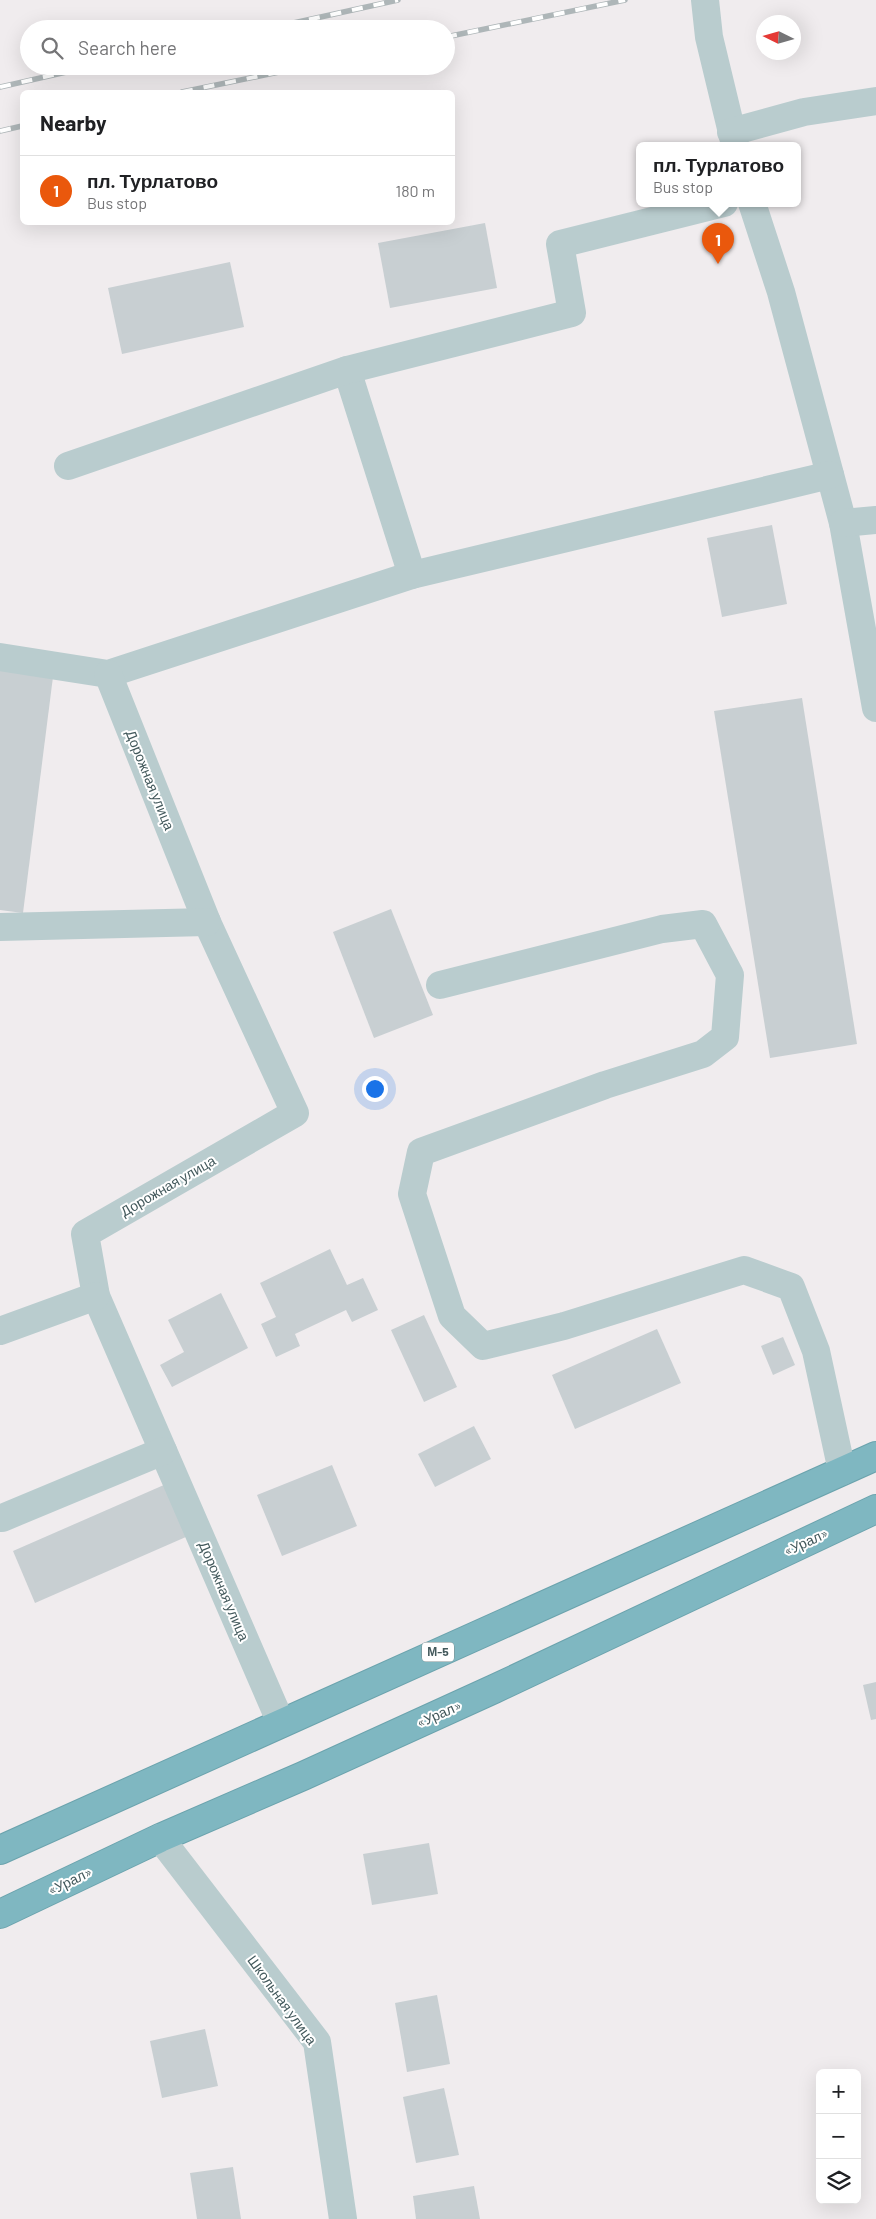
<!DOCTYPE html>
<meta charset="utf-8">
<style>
:root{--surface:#fff;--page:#f2f2f2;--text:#202124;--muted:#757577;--line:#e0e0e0;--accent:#ea580c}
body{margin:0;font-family:Barlow,sans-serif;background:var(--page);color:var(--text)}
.controls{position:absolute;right:15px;bottom:15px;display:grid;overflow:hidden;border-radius:8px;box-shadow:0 5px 20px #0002}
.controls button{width:45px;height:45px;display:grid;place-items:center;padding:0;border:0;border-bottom:1px solid var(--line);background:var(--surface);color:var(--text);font:25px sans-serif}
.compass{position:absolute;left:756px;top:15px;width:45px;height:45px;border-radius:50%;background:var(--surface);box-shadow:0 5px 20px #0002;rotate:275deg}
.you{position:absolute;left:374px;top:1088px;width:18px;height:18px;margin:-12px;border:4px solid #fff;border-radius:50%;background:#1a73e8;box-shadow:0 0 0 8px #1a73e833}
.badge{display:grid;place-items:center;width:32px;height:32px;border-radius:50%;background:var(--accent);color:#fff;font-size:16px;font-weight:700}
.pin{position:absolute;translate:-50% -41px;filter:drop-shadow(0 1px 2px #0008)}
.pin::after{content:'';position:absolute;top:26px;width:18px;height:15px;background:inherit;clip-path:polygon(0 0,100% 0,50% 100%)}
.popup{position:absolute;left:636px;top:142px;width:165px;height:65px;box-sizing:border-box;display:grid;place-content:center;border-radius:8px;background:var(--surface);filter:drop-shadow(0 1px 4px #0005);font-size:16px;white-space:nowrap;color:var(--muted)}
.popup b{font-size:19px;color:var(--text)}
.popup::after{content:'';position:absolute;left:50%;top:100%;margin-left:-10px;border:10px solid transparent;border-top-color:var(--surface)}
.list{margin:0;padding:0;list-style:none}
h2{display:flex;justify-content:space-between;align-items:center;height:65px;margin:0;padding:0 20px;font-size:21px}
h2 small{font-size:16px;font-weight:400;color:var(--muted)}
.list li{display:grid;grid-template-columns:32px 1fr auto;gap:15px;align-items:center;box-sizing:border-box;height:70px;padding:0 20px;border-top:1px solid var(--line)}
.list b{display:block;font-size:19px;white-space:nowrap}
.list p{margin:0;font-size:16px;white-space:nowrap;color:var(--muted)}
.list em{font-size:16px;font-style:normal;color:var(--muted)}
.icon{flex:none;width:28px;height:28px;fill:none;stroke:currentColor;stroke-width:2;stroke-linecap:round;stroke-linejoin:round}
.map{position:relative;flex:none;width:876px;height:2219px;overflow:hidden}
.search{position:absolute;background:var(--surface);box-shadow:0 5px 20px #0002;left:20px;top:20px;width:435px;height:55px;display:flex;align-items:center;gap:12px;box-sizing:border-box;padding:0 18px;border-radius:28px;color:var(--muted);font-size:19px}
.panel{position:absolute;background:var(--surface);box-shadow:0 5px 20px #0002;left:20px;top:90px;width:435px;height:135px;border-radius:8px}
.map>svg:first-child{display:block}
.building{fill:#c8cfd2}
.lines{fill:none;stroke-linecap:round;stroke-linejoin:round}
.highway-casing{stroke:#6ba3ad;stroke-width:30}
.minor{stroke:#b9ccce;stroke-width:28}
.highway{stroke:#7fb7c1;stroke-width:28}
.rail-casing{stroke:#aeb6b8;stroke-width:5.5}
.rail{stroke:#fff;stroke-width:4;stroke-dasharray:11;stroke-linecap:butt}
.labels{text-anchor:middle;stroke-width:4;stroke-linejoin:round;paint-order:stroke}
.shield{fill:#fff;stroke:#7b8b8d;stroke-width:1}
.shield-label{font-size:12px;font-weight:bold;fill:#43595c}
.street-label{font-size:14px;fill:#43595c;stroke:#fff}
</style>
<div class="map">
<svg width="876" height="2219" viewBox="0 0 876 2219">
<rect width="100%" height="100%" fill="#f0ecee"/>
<!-- building -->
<g class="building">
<path d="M485,223L497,288L390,308L378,243Z"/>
<path d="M230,262L244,327L122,354L108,288Z"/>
<path d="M772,525L787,604L722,617L707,538Z"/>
<path d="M0,662L54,669L23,913L0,910Z"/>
<path d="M802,698L857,1044L770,1058L714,711Z"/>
<path d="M391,909L433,1015L374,1038L333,932Z"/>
<path d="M330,1249L347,1285L363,1278L378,1310L352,1322L346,1310L295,1334L300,1346L276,1357L261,1324L276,1317L260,1283Z"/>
<path d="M221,1293L248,1348L172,1387L160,1365L184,1352L168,1320Z"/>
<path d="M424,1315L457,1387L424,1402L391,1330Z"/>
<path d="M657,1329L681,1383L575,1429L552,1375Z"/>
<path d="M783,1337L795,1365L773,1375L761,1346Z"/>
<path d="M474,1426L491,1459L435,1487L418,1454Z"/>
<path d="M332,1465L357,1526L282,1556L257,1495Z"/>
<path d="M173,1481L195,1533L35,1603L13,1551Z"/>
<path d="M876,1682V1719L871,1720L863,1685Z"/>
<path d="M429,1843L438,1894L372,1905L363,1854Z"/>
<path d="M437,1995L450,2064L407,2072L395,2003Z"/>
<path d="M205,2029L218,2086L162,2098L150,2041Z"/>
<path d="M444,2088L459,2155L416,2163L403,2097Z"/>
<path d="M233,2167L241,2219H197L190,2173Z"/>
<path d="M474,2186L480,2219H416L413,2196Z"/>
</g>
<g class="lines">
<defs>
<g id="highway">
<path d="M0,1850L876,1456"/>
<path d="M0,1914L160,1838L303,1776L494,1689L876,1509"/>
</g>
</defs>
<!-- highway casing -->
<use href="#highway" class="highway-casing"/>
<!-- minor -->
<g class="minor">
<path d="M705,0L709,37L735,145"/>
<path d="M731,132L804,112L876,101"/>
<path d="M752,203L781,292L843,523L876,708"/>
<path d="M347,370L412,575"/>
<path d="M68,466L347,370L572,313L560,244L724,203"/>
<path d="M843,523L876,520"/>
<path d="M0,657L108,674L412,575L830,475"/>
<path d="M108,674L207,922L295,1113L85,1234L96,1296L281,1723"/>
<path d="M0,927L207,922"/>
<path d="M440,985L662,929L703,924L730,975L725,1037L703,1054L605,1085L421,1152L412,1194L452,1316L483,1346L564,1326L744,1270L791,1287L816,1351L842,1471"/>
<path d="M0,1331L96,1296"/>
<path d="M2,1518L163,1451"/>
<path d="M160,1838L317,2042L343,2219"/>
</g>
<!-- highway -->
<use href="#highway" class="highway"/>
<defs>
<g id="rail">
<path d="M266,29L398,0"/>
<path d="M446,37L625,0"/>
<path d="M0,87L93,66"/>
<path d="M182,92L308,66"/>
<path d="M0,131L22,126"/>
</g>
</defs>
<!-- rail casing -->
<use href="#rail" class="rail-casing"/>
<!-- rail -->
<use href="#rail" class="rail"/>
</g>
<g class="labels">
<!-- shield labels -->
<rect class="shield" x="422" y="1642.5" width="32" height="19" rx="4"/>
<g class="shield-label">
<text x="438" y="1656">М-5</text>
</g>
<!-- street labels -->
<g class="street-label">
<text transform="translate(150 780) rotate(68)" y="5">Дорожная улица</text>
<text transform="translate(168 1186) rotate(-30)" y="5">Дорожная улица</text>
<text transform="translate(806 1542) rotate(-25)" y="5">«Урал»</text>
<text transform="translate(224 1591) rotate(67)" y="5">Дорожная улица</text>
<text transform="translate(439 1714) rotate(-24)" y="5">«Урал»</text>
<text transform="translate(70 1881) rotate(-26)" y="5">«Урал»</text>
<text transform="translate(282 2000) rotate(54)" y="5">Школьная улица</text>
</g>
</g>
</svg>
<div class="controls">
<button>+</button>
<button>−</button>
<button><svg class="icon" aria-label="layers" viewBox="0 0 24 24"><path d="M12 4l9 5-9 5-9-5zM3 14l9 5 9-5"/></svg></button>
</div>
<svg class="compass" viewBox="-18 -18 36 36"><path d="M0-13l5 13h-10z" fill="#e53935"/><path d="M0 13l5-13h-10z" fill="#757577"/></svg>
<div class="you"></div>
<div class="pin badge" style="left:718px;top:264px">1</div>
<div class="popup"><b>пл. Турлатово</b>Bus stop</div>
<div class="search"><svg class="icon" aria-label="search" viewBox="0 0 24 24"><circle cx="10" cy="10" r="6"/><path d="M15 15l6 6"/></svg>Search here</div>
<section class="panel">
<h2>Nearby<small></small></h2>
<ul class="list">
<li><span class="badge">1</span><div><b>пл. Турлатово</b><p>Bus stop</p></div><em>180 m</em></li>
</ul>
</section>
</div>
